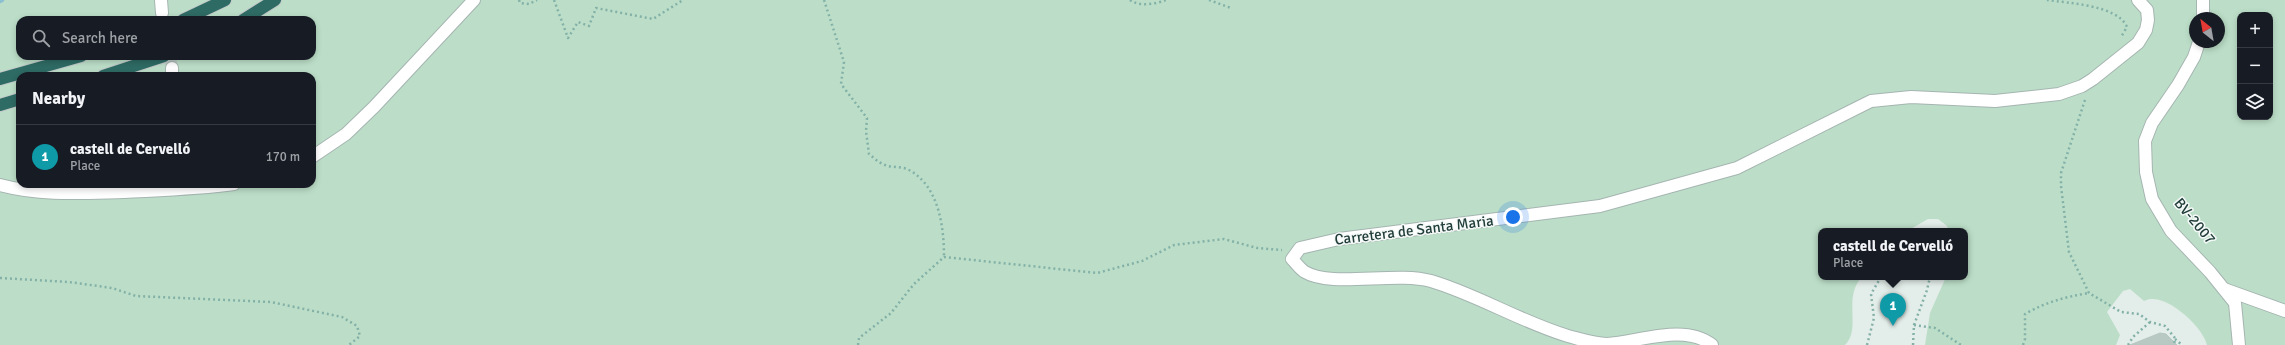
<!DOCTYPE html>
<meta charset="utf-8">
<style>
:root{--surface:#171b24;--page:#242831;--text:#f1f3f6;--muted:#9ea1a6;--line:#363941;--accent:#8c9099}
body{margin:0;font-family:Signika,sans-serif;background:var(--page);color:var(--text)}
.controls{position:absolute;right:12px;top:12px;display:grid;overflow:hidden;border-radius:8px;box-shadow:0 2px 6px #0003}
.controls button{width:36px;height:36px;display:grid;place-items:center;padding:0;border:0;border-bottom:1px solid var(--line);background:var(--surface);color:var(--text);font:20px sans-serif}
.compass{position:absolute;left:2189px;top:12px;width:36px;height:36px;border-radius:50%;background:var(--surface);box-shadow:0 2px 6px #0003;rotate:329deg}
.you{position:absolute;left:1513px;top:217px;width:14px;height:14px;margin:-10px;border:3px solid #fff;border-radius:50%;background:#1a73e8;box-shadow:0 0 0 6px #1a73e833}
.badge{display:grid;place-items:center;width:26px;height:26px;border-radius:50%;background:var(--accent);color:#fff;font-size:13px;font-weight:700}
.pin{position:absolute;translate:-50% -33px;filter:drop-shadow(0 1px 2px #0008)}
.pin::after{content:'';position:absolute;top:21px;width:14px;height:12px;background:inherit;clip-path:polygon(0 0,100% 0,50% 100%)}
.popup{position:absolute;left:1818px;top:228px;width:150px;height:52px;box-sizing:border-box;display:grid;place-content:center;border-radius:8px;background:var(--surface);filter:drop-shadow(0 1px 3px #0005);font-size:13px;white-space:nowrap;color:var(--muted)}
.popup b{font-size:15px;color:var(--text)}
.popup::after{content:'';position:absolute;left:50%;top:100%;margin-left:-8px;border:8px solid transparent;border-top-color:var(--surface)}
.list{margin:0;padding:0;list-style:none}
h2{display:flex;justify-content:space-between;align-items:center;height:52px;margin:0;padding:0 16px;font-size:17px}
h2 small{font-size:13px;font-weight:400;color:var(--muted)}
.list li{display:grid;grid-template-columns:26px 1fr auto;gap:12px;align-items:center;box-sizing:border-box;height:64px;padding:0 16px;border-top:1px solid var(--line)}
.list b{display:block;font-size:15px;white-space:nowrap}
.list p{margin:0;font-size:13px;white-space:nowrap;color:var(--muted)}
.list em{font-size:13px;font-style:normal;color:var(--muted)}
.icon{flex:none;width:22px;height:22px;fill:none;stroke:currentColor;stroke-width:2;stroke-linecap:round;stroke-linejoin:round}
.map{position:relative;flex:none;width:2285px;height:345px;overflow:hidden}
.search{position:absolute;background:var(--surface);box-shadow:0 2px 6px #0003;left:16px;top:16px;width:300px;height:44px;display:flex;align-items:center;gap:10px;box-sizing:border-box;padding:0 14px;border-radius:12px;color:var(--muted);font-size:15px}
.panel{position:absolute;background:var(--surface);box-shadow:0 2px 6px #0003;left:16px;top:72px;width:300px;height:116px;border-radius:12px}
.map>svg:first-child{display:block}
.green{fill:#bcdec8;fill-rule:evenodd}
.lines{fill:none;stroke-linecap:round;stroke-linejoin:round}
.stream{stroke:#8bc0d2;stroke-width:4.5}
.building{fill:#b8c8c3;stroke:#b5c7c1}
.minor-tunnel{stroke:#bccac6;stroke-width:12;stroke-dasharray:12 6;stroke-linecap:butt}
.minor-casing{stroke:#a5b5b1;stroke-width:14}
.tertiary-casing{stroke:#a5b5b1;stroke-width:14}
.motorway-casing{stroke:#c1c9c8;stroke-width:14}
.path{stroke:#83b1a7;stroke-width:2.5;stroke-dasharray:2 3;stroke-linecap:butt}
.minor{stroke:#fff;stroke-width:12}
.tertiary{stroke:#fff;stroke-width:12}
.motorway{stroke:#2e6b64;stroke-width:12}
.labels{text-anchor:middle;stroke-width:3;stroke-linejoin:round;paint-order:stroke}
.street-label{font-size:15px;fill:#223e3a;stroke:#f4f9f7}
</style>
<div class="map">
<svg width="2285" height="345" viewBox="0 0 2285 345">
<rect width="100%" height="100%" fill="#e3ede9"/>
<!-- green -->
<path class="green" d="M0,0H2285V345H2207C2203,326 2163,290 2144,301L2130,289L2123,291L2107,312L2120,335L2116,345H1925L1930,313L1946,277H1965V231H1950L1946,225L1938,219H1928L1907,231H1821V277H1862C1842,298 1862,328 1845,345H0ZM2240,15H2270V117H2240ZM2195,18H2219V42H2195ZM20,20H312V56H20ZM20,76H312V184H20Z"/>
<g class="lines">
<!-- stream -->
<path class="stream" d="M0,1L2,0"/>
</g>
<!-- building -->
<path class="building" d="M2160,333L2166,334L2177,345H2130Z"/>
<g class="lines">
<!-- minor-tunnel -->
<path class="minor-tunnel" d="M170,56L172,68"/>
<defs>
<g id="minor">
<path d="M161,0L162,13"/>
<path d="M172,68V76"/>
<path d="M2224,289L2285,311"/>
<path d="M1712,345C1685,323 1639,342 1607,344C1594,344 1580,339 1568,336C1521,322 1478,295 1431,281C1396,271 1331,288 1305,272C1300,269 1296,263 1292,259L1300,248L1339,239L1600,206L1737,168L1871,101L1911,97L1995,101L2059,94L2082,86L2093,79L2138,43L2146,30L2148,20L2147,10L2138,0"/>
</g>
<g id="tertiary">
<path d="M2203,0V18"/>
<path d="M2199,42L2194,57L2178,85L2152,123L2145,141L2146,172L2152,199L2171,231L2210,272L2235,303L2239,345"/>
<path d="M312,157L346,134L374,107L474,0"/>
<path d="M0,185C41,196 82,193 124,192C161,190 197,189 234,184"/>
</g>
<g id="motorway">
<path d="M183,20L225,0"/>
<path d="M243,20L275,0"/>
<path d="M103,76L164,56"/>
<path d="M0,79L81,56"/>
<path d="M0,105L20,99"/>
</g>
</defs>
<!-- minor casing -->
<use href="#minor" class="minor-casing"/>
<!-- tertiary casing -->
<use href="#tertiary" class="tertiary-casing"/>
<!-- motorway casing -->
<use href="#motorway" class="motorway-casing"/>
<!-- path -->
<g class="path">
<path d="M519,0L520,3L529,4L537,0"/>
<path d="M554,0L568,38L578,22L589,26L596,8L653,19L683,0"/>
<path d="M824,0L844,62L841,84L867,118L866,131L869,154C874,158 879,163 885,165C892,168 902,166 909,170C939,186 944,227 944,257"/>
<path d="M1130,0C1139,7 1156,4 1166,0"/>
<path d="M1209,0L1231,8"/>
<path d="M2047,0C2067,3 2118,5 2127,27L2121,37"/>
<path d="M2085,100L2061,173V186L2069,252L2089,293L2121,312L2139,314L2150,322L2165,326L2175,338L2174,345"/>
<path d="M0,278L69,282L112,288L136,296L271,302L342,317L357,326L360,336L349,345"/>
<path d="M1914,325L1935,328L1961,345"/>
<path d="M2175,339L2182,345"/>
<path d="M858,345L859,338L891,313L914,284L944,257L1097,273L1142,261L1174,245L1224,239L1257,248L1282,250"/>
<path d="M1867,345L1874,318L1871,294L1881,277"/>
<path d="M1913,345L1914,325L1927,290L1930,277"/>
<path d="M2023,345L2025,339V314C2046,302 2065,297 2089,293"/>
<path d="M2128,345L2133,337L2150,322"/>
</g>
<!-- minor -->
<use href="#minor" class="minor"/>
<!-- tertiary -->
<use href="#tertiary" class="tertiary"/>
<!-- motorway -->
<use href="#motorway" class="motorway"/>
</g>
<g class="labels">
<!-- street labels -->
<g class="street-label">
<text transform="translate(2195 221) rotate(50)" y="5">BV-2007</text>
<text transform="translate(1414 230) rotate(-7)" y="5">Carretera de Santa Maria</text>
</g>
</g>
</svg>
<div class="controls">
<button>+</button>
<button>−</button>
<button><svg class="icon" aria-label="layers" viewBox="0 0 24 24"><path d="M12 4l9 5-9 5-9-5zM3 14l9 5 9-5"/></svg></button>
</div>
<svg class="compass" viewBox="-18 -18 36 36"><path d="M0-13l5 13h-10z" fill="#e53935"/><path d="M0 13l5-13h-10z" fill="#9ea1a6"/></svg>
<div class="you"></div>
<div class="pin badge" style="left:1893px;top:326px;background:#0f9aa8">1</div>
<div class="popup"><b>castell de Cervelló</b>Place</div>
<div class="search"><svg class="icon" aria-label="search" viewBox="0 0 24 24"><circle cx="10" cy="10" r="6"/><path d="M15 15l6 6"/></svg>Search here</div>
<section class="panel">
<h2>Nearby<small></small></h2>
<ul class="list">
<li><span class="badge" style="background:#0f9aa8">1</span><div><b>castell de Cervelló</b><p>Place</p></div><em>170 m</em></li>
</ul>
</section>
</div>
